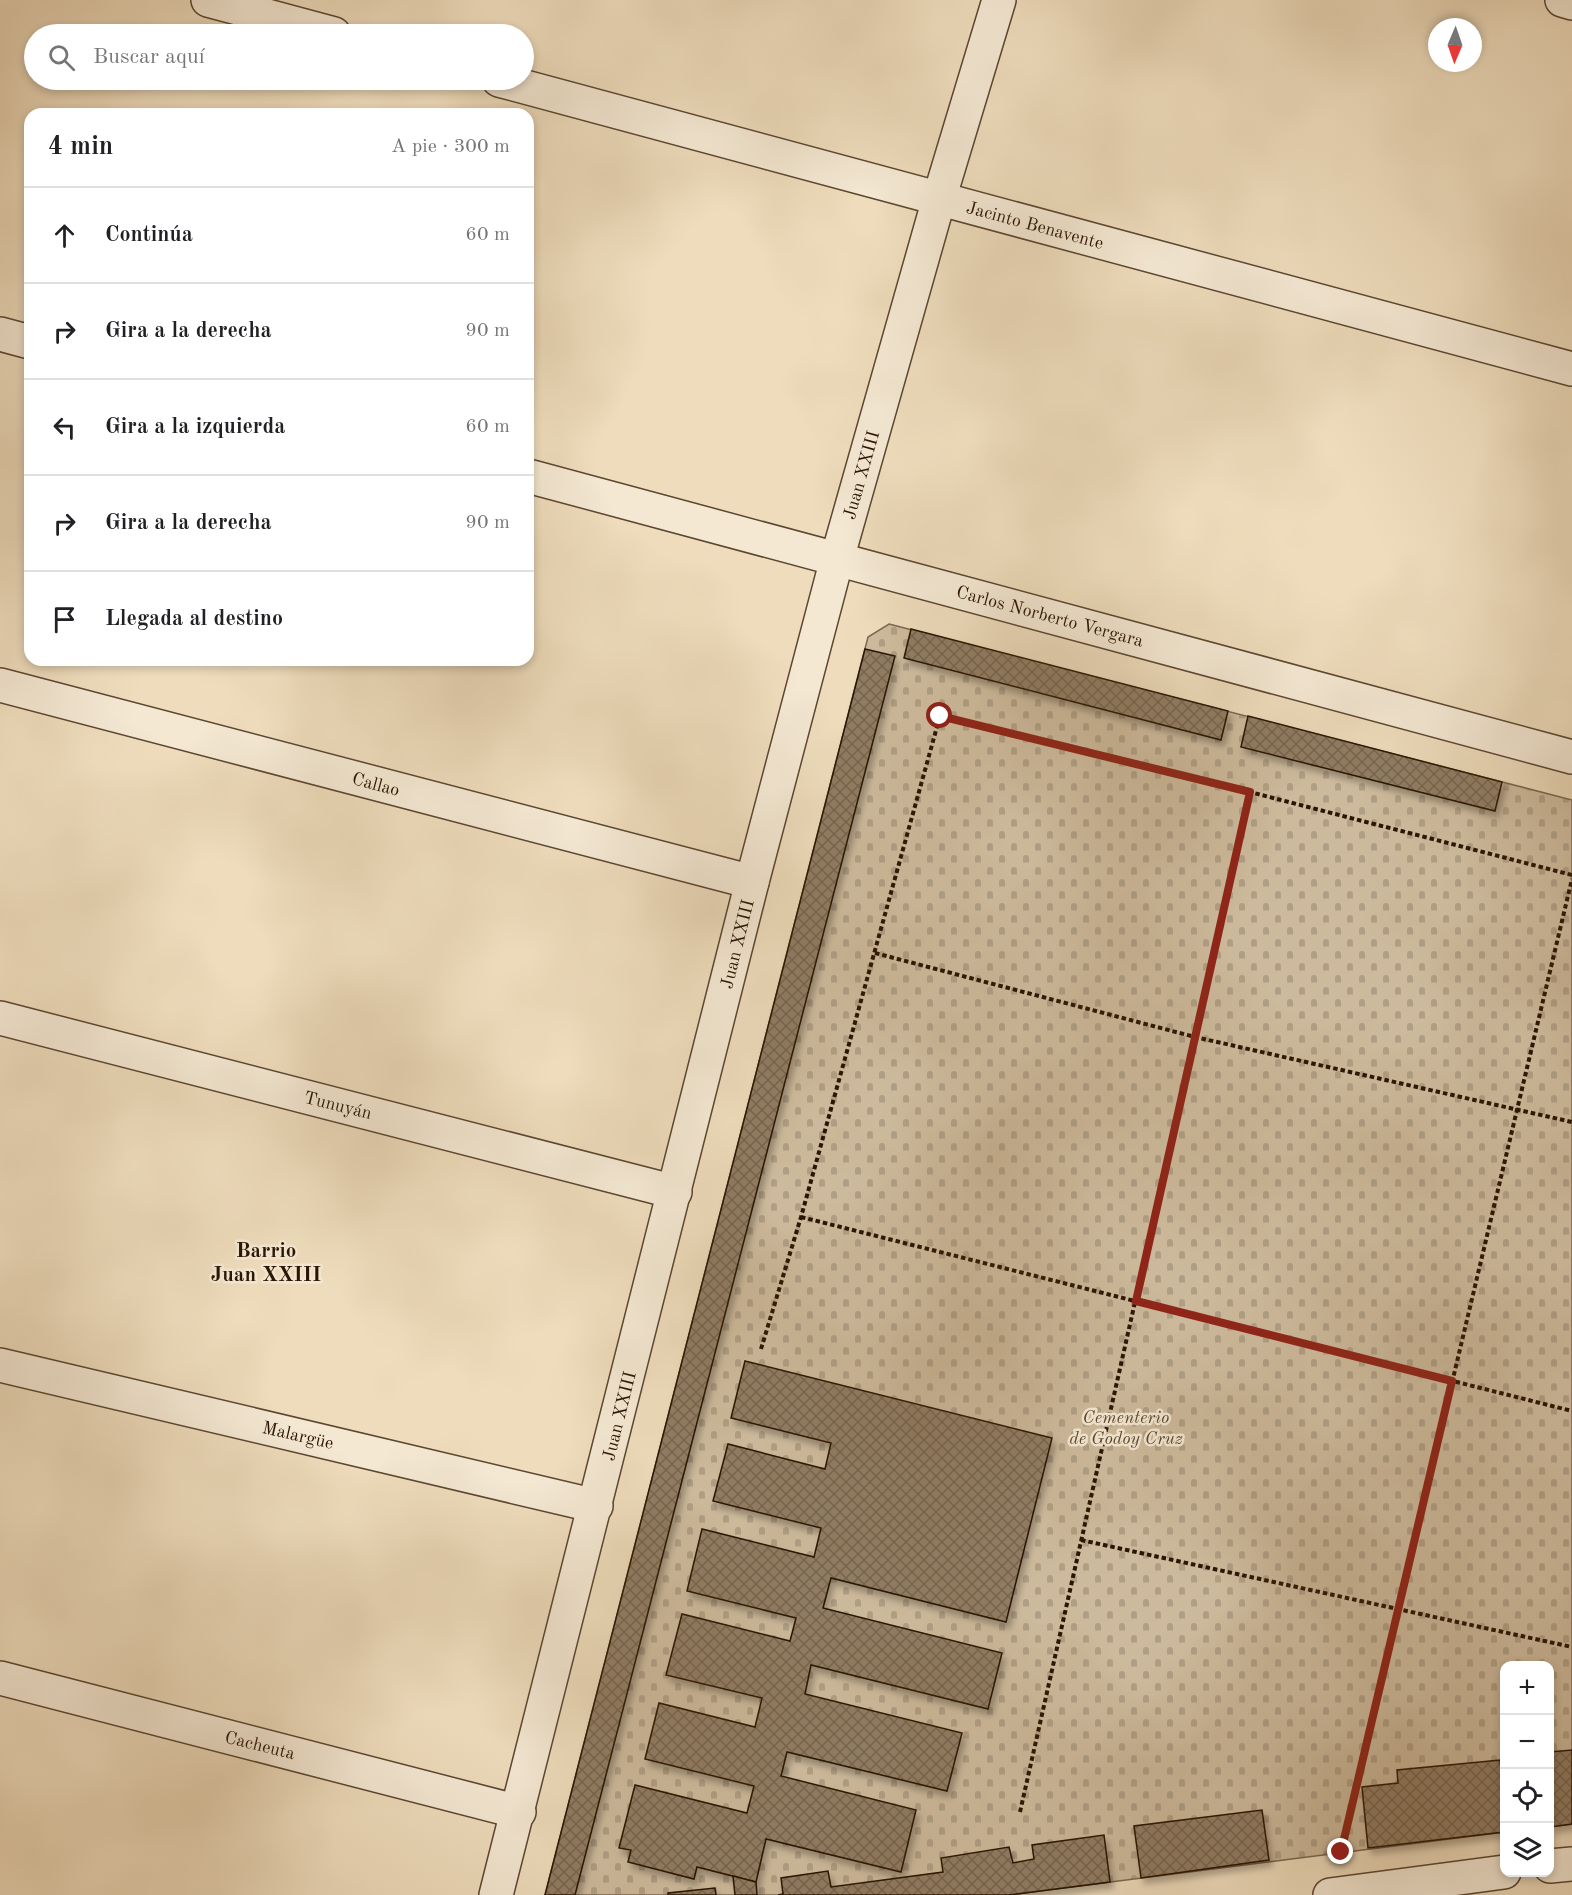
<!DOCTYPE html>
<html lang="es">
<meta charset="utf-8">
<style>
:root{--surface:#fff;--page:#f6f6f6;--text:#202124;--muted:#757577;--line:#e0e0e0}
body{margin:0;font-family:"Old Standard TT",serif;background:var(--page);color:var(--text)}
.controls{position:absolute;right:18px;bottom:18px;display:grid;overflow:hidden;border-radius:12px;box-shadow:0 3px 9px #0003}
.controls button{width:54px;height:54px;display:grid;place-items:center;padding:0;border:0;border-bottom:2px solid var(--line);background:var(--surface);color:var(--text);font:30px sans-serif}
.compass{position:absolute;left:1428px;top:18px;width:54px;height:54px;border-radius:50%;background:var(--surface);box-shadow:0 3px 9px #0003;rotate:182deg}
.stop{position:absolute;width:18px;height:18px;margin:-14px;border:4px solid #8f2418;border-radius:50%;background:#fff}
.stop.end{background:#8f2418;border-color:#fff;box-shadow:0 2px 6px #0008}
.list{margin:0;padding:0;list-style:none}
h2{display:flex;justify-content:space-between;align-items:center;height:78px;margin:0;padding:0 24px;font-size:26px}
h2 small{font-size:20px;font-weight:400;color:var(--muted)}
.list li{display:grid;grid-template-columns:39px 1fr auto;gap:18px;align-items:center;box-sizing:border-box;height:96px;padding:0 24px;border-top:2px solid var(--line)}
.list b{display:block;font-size:22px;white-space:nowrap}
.list em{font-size:20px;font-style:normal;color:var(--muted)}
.icon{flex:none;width:33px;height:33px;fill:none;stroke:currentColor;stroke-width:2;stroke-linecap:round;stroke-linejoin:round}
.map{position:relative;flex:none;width:1572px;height:1895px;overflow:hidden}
.search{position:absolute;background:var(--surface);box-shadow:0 3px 9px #0003;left:24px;top:24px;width:510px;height:66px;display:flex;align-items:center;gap:15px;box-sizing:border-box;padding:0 21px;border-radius:33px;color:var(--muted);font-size:22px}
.panel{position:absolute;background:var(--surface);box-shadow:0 3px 9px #0003;left:24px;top:108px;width:510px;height:558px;border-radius:18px}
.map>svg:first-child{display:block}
.cemetery{fill:url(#cemetery-stones);stroke:#7c674f;stroke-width:1.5}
.building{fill:url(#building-cross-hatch);stroke:#2a1402;stroke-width:1.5;filter:url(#shadow)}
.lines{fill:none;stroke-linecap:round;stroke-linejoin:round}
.minor-casing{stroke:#5b4630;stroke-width:36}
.tertiary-casing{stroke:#5b4630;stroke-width:36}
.path{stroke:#2a1402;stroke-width:4;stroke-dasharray:4.5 3;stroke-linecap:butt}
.minor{stroke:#f4e8d3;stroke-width:33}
.tertiary{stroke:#f4e8d3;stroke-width:33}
.route{stroke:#8f2418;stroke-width:8}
.labels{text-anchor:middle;stroke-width:5;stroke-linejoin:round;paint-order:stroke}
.street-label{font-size:18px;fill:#2a1402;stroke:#f4e8d3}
.park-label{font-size:18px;font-style:italic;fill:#5b4630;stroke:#f4e8d3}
.quarter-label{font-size:21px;font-weight:bold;fill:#2a1402;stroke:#f4e8d3}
</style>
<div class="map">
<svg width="1572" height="1895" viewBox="0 0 1572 1895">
<defs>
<pattern id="cemetery-stones" width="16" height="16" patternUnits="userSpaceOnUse" patternTransform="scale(1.5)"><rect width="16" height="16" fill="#cdba9c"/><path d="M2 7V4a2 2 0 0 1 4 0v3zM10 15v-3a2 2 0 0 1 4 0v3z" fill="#b09f85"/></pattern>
<pattern id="building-cross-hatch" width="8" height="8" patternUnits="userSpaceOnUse" patternTransform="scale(1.5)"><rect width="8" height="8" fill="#907c63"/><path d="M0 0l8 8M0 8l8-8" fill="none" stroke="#76644f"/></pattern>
<filter id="shadow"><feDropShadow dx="3.5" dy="6" stdDeviation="3" flood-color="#0004"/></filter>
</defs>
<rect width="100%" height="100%" fill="#eedcbc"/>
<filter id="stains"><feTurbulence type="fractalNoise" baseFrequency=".00333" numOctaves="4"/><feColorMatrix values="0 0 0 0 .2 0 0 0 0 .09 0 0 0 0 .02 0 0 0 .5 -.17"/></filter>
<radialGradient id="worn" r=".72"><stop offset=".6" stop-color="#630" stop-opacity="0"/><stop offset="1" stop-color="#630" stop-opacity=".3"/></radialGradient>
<!-- cemetery -->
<path class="cemetery" d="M889,624L1572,800V1824L1550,1827V1666H1504V1832L1009,1895H545L868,637Z"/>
<!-- building -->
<g class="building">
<path d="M911,629L1228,711L1221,740L904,658Z"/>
<path d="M865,649L895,656L575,1895H545Z"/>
<path d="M1248,716L1502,782L1495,811L1241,747Z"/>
<path d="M745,1361L1052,1438L1006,1622L831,1578L823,1608L1002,1653L988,1709L811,1665L805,1694L962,1733L947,1791L787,1752L781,1776L916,1810L901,1872L766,1839L756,1882L697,1867L694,1879L628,1862L631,1850L619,1848L635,1785L747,1813L754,1786L645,1759L659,1703L755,1727L762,1698L666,1675L682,1614L790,1641L796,1618L687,1591L702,1529L814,1557L821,1528L713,1501L728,1444L825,1469L831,1443L731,1418Z"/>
<path d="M1572,1750V1824L1550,1827V1752Z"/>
<path d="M1500,1760L1501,1769H1504V1832L1368,1848L1362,1787L1398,1783L1397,1770Z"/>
<path d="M1262,1810L1269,1860L1141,1878L1134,1826Z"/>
<path d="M1104,1835L1110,1882L1009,1895H778L783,1894L781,1878L828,1871L831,1887L943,1872L941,1858L1009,1847L1013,1863L1034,1859L1032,1845Z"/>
<path d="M733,1876L756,1882L757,1895H735Z"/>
<path d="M715,1888L716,1895H668V1893Z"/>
</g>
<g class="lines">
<defs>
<g id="minor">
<path d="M208,0L334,34"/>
<path d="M1562,0L1572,3"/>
<path d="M499,80L1572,369"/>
<path d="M837,559L939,199L999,0"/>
<path d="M0,685L752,882"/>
<path d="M0,1018L675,1192"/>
<path d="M0,1365L596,1506"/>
<path d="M0,1678L519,1812"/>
<path d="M1550,1866L1572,1864"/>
<path d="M1330,1895L1504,1872"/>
</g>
<g id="tertiary">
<path d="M0,334L30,342"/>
<path d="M528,476L1572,757"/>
<path d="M496,1895L752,882L837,559"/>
</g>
</defs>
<!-- minor casing -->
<use href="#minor" class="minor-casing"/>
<!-- tertiary casing -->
<use href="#tertiary" class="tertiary-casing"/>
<!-- path -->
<g class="path">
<path d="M875,953L1195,1037L1572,1122"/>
<path d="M801,1217L1572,1411"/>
<path d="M761,1349L801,1217L940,716L1250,792L1572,875"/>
<path d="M1081,1540L1572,1647"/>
<path d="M1020,1812L1250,792"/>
<path d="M1339,1857L1572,879"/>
</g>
<!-- minor -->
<use href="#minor" class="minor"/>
<!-- tertiary -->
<use href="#tertiary" class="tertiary"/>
</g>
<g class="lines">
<!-- route -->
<path class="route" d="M940,716L1250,792L1136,1301L1452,1381L1341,1852"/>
</g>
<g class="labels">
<!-- street labels -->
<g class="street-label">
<text transform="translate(1035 225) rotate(15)" y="6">Jacinto Benavente</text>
<text transform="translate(861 475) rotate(-74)" y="6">Juan XXIII</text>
<text transform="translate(1050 616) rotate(15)" y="6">Carlos Norberto Vergara</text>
<text transform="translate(376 784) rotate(15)" y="6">Callao</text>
<text transform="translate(737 944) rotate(-76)" y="6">Juan XXIII</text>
<text transform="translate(338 1105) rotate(14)" y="6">Tunuyán</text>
<text transform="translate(619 1416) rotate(-76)" y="6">Juan XXIII</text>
<text transform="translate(298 1435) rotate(13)" y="6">Malargüe</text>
<text transform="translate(260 1745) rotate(14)" y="6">Cacheuta</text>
</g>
<!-- park labels -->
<g class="park-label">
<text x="1126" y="1423">Cementerio<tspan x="1126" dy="21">de Godoy Cruz</tspan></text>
</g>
<!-- quarter labels -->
<g class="quarter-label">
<text x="266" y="1257">Barrio<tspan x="266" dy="24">Juan XXIII</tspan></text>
</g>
</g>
<rect width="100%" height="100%" filter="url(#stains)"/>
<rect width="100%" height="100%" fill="url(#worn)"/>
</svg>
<div class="controls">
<button>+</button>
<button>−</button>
<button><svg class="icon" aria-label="locate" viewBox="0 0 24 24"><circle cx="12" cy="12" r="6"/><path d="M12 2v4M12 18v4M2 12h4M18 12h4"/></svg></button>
<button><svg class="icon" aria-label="layers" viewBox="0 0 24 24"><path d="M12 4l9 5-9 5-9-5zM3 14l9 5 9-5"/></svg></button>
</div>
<svg class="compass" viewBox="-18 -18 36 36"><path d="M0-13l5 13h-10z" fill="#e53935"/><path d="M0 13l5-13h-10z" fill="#757577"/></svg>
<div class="stop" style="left:940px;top:716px"></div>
<div class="stop end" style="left:1341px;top:1852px"></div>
<div class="search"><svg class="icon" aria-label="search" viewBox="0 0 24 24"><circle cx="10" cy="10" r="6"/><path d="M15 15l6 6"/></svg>Buscar aquí</div>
<section class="panel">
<h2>4 min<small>A pie · 300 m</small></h2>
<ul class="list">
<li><svg class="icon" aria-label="ahead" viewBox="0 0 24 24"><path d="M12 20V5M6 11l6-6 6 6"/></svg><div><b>Continúa</b></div><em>60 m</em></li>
<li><svg class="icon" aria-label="right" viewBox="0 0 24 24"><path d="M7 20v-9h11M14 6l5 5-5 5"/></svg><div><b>Gira a la derecha</b></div><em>90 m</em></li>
<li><svg class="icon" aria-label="left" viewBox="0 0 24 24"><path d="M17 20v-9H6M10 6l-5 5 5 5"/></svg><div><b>Gira a la izquierda</b></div><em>60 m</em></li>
<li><svg class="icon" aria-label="right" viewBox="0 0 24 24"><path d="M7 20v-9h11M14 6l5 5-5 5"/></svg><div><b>Gira a la derecha</b></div><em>90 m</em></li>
<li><svg class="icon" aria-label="arrive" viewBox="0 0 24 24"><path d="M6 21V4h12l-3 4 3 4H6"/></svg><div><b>Llegada al destino</b></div></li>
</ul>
</section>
</div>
